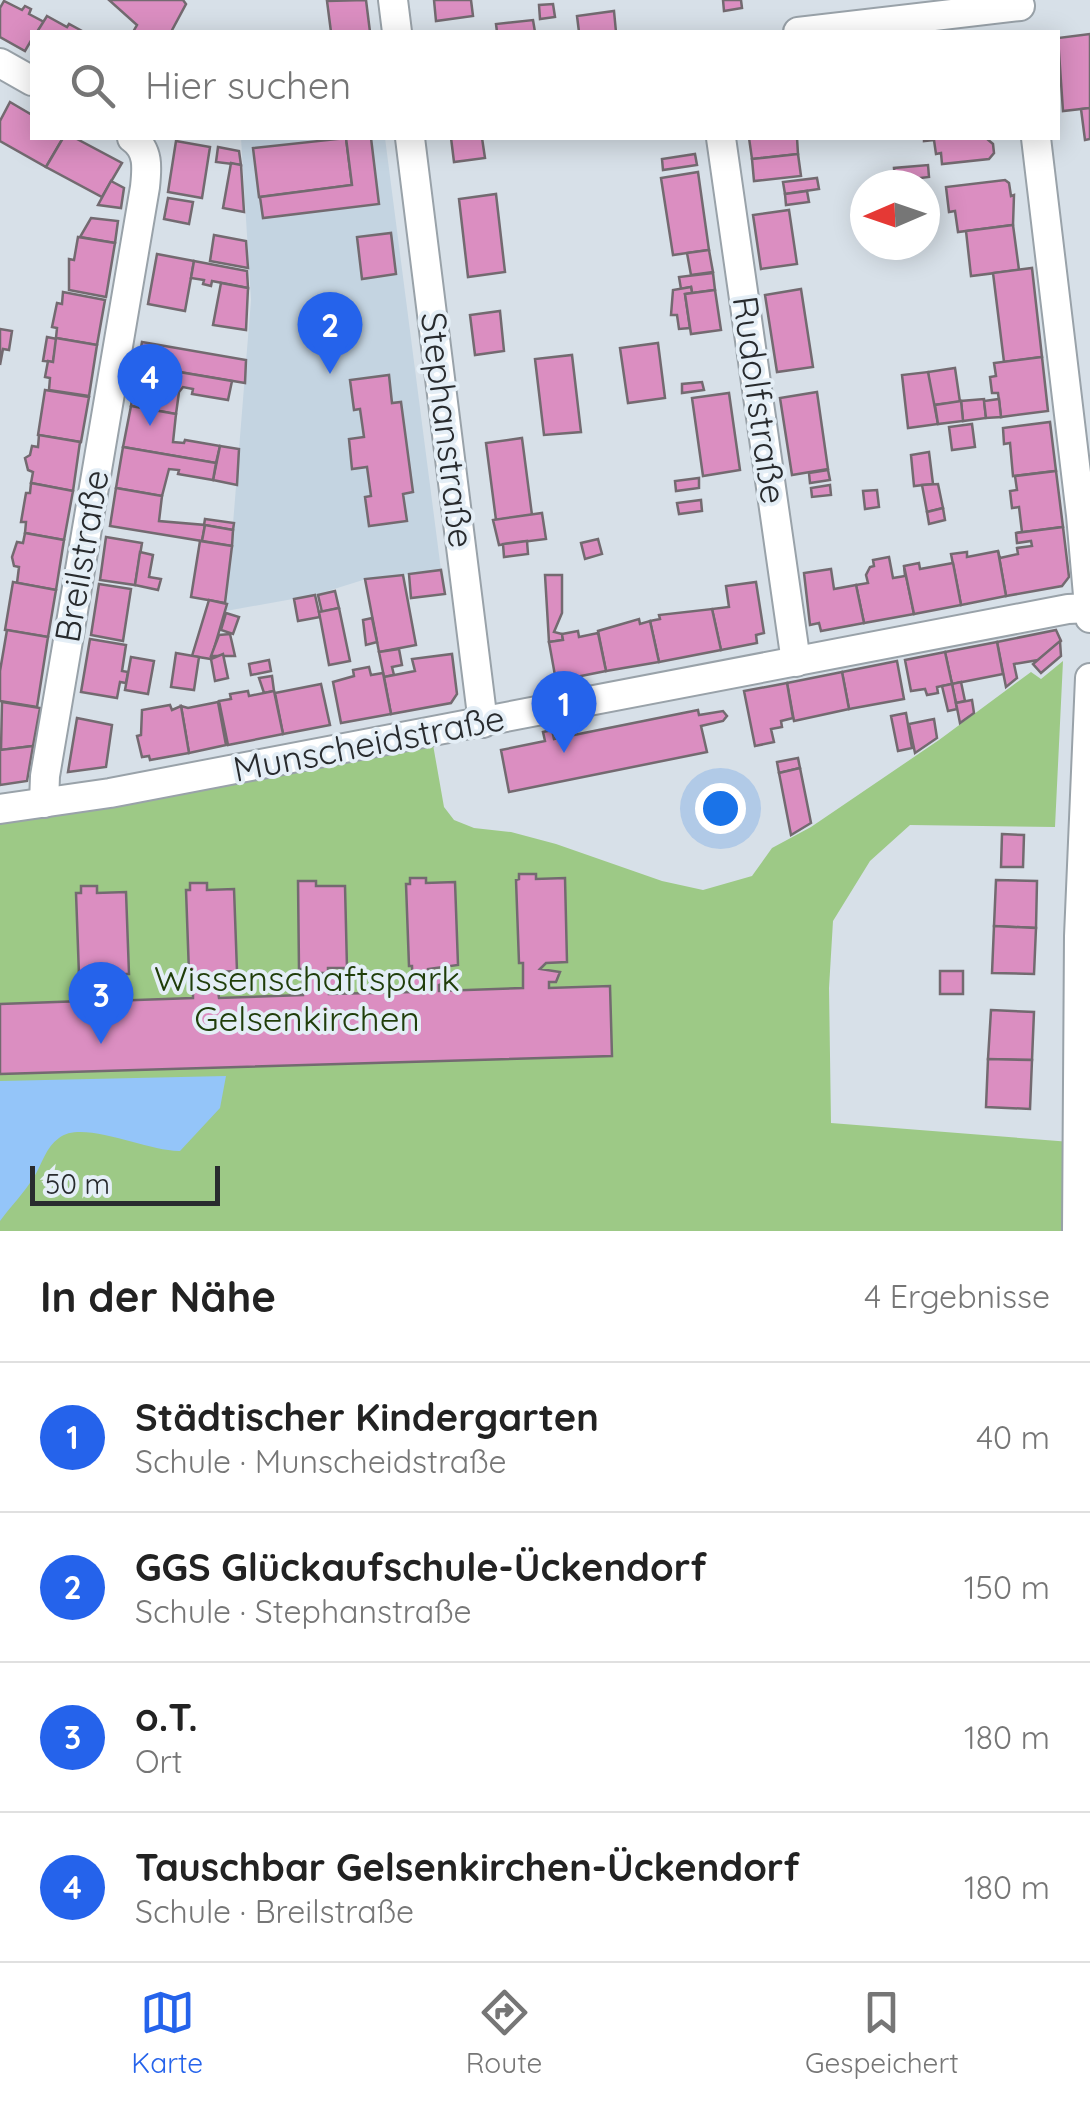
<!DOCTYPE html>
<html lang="de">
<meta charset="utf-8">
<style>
:root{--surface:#fff;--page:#f2f2f2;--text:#222;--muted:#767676;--line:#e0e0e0;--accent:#2563eb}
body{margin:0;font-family:Quicksand,sans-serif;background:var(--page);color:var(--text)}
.compass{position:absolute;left:850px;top:170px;width:90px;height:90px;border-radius:50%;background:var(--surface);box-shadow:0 5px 25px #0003;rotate:268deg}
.scale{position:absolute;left:30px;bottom:25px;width:190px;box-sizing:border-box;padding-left:10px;border:5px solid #282b2e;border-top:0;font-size:28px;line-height:35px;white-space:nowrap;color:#282b2e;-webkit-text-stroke:8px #e4eef6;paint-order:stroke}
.you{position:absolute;left:720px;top:808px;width:35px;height:35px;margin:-25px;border:8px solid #fff;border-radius:50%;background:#1a73e8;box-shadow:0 0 0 15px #1a73e833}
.badge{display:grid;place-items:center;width:65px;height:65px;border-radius:50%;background:var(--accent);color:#fff;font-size:32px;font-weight:700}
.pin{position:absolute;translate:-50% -82px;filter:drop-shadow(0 2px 5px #0008)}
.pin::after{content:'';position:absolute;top:52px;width:35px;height:30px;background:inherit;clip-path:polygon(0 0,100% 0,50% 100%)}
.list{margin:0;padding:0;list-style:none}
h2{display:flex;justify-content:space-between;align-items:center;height:130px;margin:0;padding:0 40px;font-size:42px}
h2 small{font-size:32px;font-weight:400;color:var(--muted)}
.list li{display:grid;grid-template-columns:65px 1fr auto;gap:30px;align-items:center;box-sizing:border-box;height:150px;padding:0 40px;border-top:2px solid var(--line)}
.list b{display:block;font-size:38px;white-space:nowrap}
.list p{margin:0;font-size:32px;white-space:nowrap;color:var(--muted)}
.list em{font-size:32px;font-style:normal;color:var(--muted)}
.icon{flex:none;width:55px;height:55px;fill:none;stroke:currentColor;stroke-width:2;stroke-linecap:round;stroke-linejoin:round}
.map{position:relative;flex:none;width:1090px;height:1231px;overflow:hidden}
.search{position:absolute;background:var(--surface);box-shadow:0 5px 25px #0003;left:30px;right:30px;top:30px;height:110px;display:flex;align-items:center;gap:25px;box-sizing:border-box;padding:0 35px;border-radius:0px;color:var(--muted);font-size:38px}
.sheet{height:730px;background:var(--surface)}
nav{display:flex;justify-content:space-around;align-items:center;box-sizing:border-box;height:140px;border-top:2px solid var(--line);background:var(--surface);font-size:28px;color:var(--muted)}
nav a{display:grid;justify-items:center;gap:5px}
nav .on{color:var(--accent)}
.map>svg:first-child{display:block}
.built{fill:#c4d4e1}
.green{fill:#9dc986}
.water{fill:#94c5f9}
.building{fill:#db8ec1;stroke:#736a70;stroke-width:2.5}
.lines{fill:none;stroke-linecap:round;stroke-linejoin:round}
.minor-casing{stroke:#99a2a9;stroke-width:32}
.minor{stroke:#fff;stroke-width:28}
.labels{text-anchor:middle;stroke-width:8;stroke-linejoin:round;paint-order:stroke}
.street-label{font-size:35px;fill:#282b2e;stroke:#e4eef6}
.park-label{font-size:35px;fill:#203e0a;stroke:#e4eef6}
</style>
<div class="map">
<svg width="1090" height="1231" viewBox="0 0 1090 1231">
<rect width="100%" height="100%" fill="#d7e0e8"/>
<!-- built -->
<path class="built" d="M241,138H385L441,570L363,580L315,595L226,611L251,300Z"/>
<!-- green -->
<path class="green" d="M1063,661L1055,827L910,825L870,861L833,921L829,988L831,1123L1071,1142L1074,1231H0V820L432,739L444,807L454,820L474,828L511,832L556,844L662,881L703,890L752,876L772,848L811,827L939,740L1031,672L1041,679Z"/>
<!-- water -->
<path class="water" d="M226,1076L220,1108L180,1151C148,1152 83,1119 59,1138C46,1147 42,1164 34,1177C24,1193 11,1206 0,1221V1081Z"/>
<!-- building -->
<g class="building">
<path d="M109,0H183L186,4L171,32H133L137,25Z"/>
<path d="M366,0L370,32H331L327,1Z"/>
<path d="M434,0H471L473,16L436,21Z"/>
<path d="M723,0H741L742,8L724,11Z"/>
<path d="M4,1L22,10L25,6L31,9L29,14L44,22L37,32H32V39L25,51L0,37V8Z"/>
<path d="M553,4L555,17L540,19L539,5Z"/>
<path d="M614,11L616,32H579L577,16Z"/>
<path d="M47,16L67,27L69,24L84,32H37Z"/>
<path d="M533,20L535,32H497L496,24Z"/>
<path d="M1090,34V108L1063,111L1058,38Z"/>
<path d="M10,102L32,115V138H63L46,167L0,141V121Z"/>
<path d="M1090,108V139L1085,140L1081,109Z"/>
<path d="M63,138H75L122,163L102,197L46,167Z"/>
<path d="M346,138L352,185L259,197L253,148Z"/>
<path d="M346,138H371L379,204L263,218L260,197L352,185Z"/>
<path d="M451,138H482L485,158L454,162Z"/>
<path d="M749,138H797L798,154L752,159Z"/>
<path d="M924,138H986L993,144L994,153L989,159L942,164L941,153L936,154L934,140L924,141Z"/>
<path d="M176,141L210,147L202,198L168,192Z"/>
<path d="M218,147L239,151L241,165L216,162Z"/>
<path d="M695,154L697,165L663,170L662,159Z"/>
<path d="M798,154L801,176L754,181L752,159Z"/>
<path d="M231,163L241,165L244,212L223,208Z"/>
<path d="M928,165L929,177L895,181L894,168Z"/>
<path d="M698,172L709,250L673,255L661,178Z"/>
<path d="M817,178L819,189L785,194L783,182Z"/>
<path d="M1005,180L1009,183L1011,196L1014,195L1013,225L958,232L955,211L949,212L946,187Z"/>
<path d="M111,181L124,188L121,208L98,205Z"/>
<path d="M807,191L809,202L786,205L785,194Z"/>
<path d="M496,194L505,272L468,277L459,199Z"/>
<path d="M168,198L193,202L189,224L164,219Z"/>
<path d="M789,210L797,264L761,269L753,215Z"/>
<path d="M91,218L118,221L115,243L80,237Z"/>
<path d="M1013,225L1019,270L971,276L966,231Z"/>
<path d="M391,233L396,274L362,279L357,237Z"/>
<path d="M214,235L246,241L248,268L210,261Z"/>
<path d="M78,237L115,243L106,297L69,290V259L74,260Z"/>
<path d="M709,250L713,272L691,275L687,253Z"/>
<path d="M157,254L194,261L185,311L148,304Z"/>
<path d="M194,261L247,271L248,288L212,281L211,286L203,284L204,280L191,278Z"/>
<path d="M1032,268L1042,357L1004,362L993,273Z"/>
<path d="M713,273L715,290L692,293L691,287L681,289L679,277Z"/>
<path d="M221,283L248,288L246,330L213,325Z"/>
<path d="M691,287L692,293L685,294L690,328L679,329L677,315H671L673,290Z"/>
<path d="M801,289L813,367L777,372L765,295Z"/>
<path d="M715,290L721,330L691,334L685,294Z"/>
<path d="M63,292L105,300L97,345L56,338L57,328L52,327L57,303L62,304Z"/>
<path d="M500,311L504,351L475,355L470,315Z"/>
<path d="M0,329L12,331L9,350L3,349L0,365Z"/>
<path d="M47,337L57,339L53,362L43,361Z"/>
<path d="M56,338L97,345L89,396L49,390L50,378L45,377L48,361L53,362Z"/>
<path d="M142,342L246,360L245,383L138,365Z"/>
<path d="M658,343L665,398L628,403L620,348Z"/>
<path d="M572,355L581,432L544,435L535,359Z"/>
<path d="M1042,357L1048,411L1001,417L998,393H992L990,377L996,376L994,363Z"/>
<path d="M138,365L232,381L228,400L192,394L193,389L183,387L179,392L176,414L131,406Z"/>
<path d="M955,368L960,402L932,405L928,372Z"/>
<path d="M928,372L938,424L908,428L902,375Z"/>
<path d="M389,375L392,403L401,402L413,492L403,494L407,521L369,526L365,497L371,496L367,467L352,469L349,439L364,437L360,409L354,410L350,380Z"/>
<path d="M702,382L704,390L682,393V384Z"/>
<path d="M45,390L89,397L81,442L38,435Z"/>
<path d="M817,392L828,469L792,475L780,398Z"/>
<path d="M729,393L740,470L703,476L692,398Z"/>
<path d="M984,399L986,418L963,421L961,401Z"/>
<path d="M999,399L1001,417L986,418L984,401Z"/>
<path d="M961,401L963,421L938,424L935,405Z"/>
<path d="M131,406L176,414L173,442L184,443L185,440L220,446L216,463L123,447Z"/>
<path d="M1050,422L1056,471L1013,476L1010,443L1004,444L1003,428Z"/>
<path d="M972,424L975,447L952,450L949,427Z"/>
<path d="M39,435L80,442L73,491L31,483L33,472L28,470L25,458L30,455L32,446L38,447Z"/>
<path d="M522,438L532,515L496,520L486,443Z"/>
<path d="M220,446L239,449L237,485L213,480Z"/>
<path d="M123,447L216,463L213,480L178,474L179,470L169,469L162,496L116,488Z"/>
<path d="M929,452L933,484L914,486L911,455Z"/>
<path d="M828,470L830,480L810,483L809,473Z"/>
<path d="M1056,471L1063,527L1016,533L1022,532L1019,507L1012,508L1010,491L1017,490L1015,476Z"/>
<path d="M699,478V488L676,491L675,481Z"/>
<path d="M31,483L73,491L64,540L25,533L26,522H21L26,493H30Z"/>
<path d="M938,484L943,508L927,512L922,485Z"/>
<path d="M830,485L831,495L812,497L811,488Z"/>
<path d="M116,488L162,496L159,521L205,525L202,541L110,526Z"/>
<path d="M877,490L879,507L865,509L863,491Z"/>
<path d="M701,500L702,511L679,514L677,503Z"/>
<path d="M943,508L945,520L929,524L927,512Z"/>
<path d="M542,513L546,539L499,545L493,520Z"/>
<path d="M205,519L234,523L233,530L204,525Z"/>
<path d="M205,525L233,530L232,546L202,541Z"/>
<path d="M1063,527L1069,577L1062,586L1006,596L998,551L1000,558L1018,554L1017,548L1032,546L1031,541L1017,543L1016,533Z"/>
<path d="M25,533L64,540L56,590L17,583L19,567L14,566L12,557L17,542L23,543Z"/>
<path d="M106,537L142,543L135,585L100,580Z"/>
<path d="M598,539L602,554L585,559L581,543Z"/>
<path d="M200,541L232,546L225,603L191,597Z"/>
<path d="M527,541L528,554L504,557L503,544Z"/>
<path d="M998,551L1006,596L961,605L951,554L967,552V557Z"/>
<path d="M140,552L153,555L149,577L161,579L158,590L135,585Z"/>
<path d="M889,557L893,578L905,576L904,566L914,614L864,623L856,585L868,583L866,575L870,567L874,566L873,560Z"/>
<path d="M919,563L920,569L953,563L961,605L914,614L904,566Z"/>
<path d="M831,569L834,589L856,585L864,623L821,631L819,623L810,625L804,573Z"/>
<path d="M441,570L445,594L411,598L409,574Z"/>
<path d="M403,575L416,645L379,652L365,579Z"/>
<path d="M545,575H562V613L554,632L562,634L563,640L549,642Z"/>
<path d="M13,582L56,590L48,637L5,630Z"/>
<path d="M756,582L764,633L756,635L757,643L721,650L712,609L729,607L726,586Z"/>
<path d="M99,584L131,589L123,641L91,635Z"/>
<path d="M335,591L339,608L322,612L318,595Z"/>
<path d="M315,595L320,617L298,621L294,599Z"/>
<path d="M209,600L227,604L211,659L192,656Z"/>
<path d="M339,608L350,661L329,665L319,612Z"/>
<path d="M712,609L721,650L659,662L650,621L660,619L659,615Z"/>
<path d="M226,613L239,617L233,634L221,630Z"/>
<path d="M372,618L377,642L366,645L363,620Z"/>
<path d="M639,619L640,624L650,621L659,662L606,671L598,631Z"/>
<path d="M7,630L48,637L37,707L0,701V671Z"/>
<path d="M1056,630L1061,641L1038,660L1014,664L1017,678L1006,687L997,642Z"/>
<path d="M578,631L579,637L598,633L606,671L556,681L549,642L563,640L562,634Z"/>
<path d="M230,634L235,656H211L219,635Z"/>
<path d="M90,639L126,645L122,671L128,672L126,683L120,682L117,698L81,692Z"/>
<path d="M1060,641L1061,656L1041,673L1033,664Z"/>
<path d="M997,642L1003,674L952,684L945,652Z"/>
<path d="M399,649L402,665L392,667L394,675L384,677L379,652Z"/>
<path d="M945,652L952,684L937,687L938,693L927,695L925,689L911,691L905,660Z"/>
<path d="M176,653L199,657L194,690L171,687Z"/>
<path d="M223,654L228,678L215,681L211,659Z"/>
<path d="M452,654L457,694L451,703L391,714L384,677L415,671L412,659Z"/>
<path d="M131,657L154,661L148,694L125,690Z"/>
<path d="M269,660L271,671L251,675L249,664Z"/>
<path d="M897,661L904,699L849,709L842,672Z"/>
<path d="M369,667L371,675L383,673L391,714L341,723L333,682L354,676L353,670Z"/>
<path d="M842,672L849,709L794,721L787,683Z"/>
<path d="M272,676L274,691L264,693L259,678Z"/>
<path d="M961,682L965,701L956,703L952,684Z"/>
<path d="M787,683L793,718L781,721L782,727L771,729L774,742L755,746L744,691Z"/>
<path d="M321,684L330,725L283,734L275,693Z"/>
<path d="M952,684L957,709L948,711L942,686Z"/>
<path d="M248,691L249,696L274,691L283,734L228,745L219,701L231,699L230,694Z"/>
<path d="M972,700L974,713L960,723L956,703Z"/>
<path d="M2,702L40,708L33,746L1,750Z"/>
<path d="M218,702L226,745L189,753L181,706L188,708Z"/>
<path d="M170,705L172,710L181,706L189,753L150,760L149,756L142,757L137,736L141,735L142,710Z"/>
<path d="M698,710L699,715L723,711L727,716L723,721L701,726L707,752L509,792L501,750L545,741L543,732L552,730L554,739Z"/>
<path d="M906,713L912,748L898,751L891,716Z"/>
<path d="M77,718L112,725L106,767L68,772Z"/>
<path d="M934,719L937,738L915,753L909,724Z"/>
<path d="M33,746L27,781L0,785V750Z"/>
<path d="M798,758L800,768L779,773L777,762Z"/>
<path d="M800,768L811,823L791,835L779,773Z"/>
<path d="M1002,834L1024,835L1023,867H1001Z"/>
<path d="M519,874H536V879L565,878L567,962L546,963L540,969L560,972L556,982H549V988L610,986L612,1056L0,1074V1004L83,1001V975H79L76,893H81V886H97V893L126,892L129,974H109V978L101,979V982L119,984V992L109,994V1001L193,998V973H189L186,890H190V883H207V890L234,889L237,971L217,972V977H212V980L228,982L227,989L218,991L219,998L303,995L302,969H299L298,881H316V886H345L347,968H328V973H321L322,976L333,975L339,980L335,986L329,987V994L413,992L412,966H409L406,884H410V878H426V883L455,882L458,965L428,969V972H443L448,976L446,983L439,985V991L523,988V963H519L516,880L519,879Z"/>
<path d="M996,880L1037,881L1036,928L994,926Z"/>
<path d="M994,926L1036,928L1034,974L992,973Z"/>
<rect x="940" y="971" width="23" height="23"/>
<path d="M991,1010L1034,1012L1032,1060L988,1059Z"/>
<path d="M988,1059L1032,1060L1030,1109L986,1107Z"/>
</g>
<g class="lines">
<defs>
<g id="minor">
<path d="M393,0L397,32"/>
<path d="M798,32L1020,6"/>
<path d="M0,63L32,81"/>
<path d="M410,138L483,723"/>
<path d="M721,138L796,662"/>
<path d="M1036,138L1081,515L1090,618"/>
<path d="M44,803L45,776L145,187C147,168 149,150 132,138"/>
<path d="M0,809L110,793L1068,609L1090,608"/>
<path d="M1077,1231L1079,936L1090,678"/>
</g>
</defs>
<!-- minor casing -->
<use href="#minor" class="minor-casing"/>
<!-- minor -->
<use href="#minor" class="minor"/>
</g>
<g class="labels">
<!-- street labels -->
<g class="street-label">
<text transform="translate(759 400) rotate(82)" y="12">Rudolfstraße</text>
<text transform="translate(447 430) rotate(83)" y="12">Stephanstraße</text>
<text transform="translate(82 556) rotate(-80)" y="12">Breilstraße</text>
<text transform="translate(369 744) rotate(-11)" y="12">Munscheidstraße</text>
</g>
<!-- park labels -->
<g class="park-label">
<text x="307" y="991">Wissenschaftspark<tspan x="307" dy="40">Gelsenkirchen</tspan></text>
</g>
</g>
</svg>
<svg class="compass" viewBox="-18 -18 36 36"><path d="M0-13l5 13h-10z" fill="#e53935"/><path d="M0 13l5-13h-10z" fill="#767676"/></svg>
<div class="scale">50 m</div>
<div class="you"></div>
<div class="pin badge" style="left:564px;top:753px">1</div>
<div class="pin badge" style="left:330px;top:374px">2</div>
<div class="pin badge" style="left:101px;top:1044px">3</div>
<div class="pin badge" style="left:150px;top:426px">4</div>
<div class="search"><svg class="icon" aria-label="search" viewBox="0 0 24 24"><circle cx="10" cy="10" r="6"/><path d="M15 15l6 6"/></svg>Hier suchen</div>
</div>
<section class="sheet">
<h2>In der Nähe<small>4 Ergebnisse</small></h2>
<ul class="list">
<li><span class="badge">1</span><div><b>Städtischer Kindergarten</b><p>Schule · Munscheidstraße</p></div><em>40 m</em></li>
<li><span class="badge">2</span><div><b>GGS Glückaufschule-Ückendorf</b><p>Schule · Stephanstraße</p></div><em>150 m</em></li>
<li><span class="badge">3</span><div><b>o.T.</b><p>Ort</p></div><em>180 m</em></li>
<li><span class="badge">4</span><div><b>Tauschbar Gelsenkirchen-Ückendorf</b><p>Schule · Breilstraße</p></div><em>180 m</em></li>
</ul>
</section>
<nav>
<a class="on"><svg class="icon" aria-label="map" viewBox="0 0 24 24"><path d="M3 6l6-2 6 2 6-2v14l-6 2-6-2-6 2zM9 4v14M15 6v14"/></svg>Karte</a>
<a><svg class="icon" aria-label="directions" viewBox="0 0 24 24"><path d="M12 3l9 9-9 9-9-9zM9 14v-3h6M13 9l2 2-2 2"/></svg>Route</a>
<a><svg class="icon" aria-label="saved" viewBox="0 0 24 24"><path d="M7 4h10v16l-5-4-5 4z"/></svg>Gespeichert</a>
</nav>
